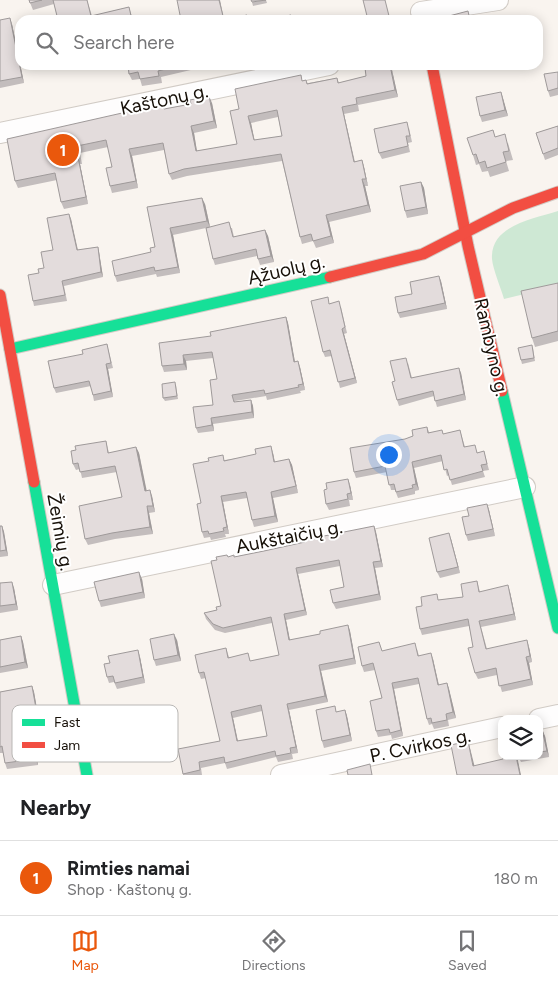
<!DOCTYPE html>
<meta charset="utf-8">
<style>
:root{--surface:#fff;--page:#f2f2f2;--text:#202124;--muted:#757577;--line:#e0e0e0;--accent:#ea580c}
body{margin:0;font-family:Figtree,sans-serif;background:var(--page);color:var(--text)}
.controls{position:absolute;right:15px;bottom:15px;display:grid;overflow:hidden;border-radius:10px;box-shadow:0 2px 12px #0003}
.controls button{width:45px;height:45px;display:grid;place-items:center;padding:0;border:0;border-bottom:1px solid var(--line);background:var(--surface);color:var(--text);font:25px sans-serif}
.you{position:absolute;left:388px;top:454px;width:18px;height:18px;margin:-12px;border:4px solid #fff;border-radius:50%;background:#1a73e8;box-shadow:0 0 0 8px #1a73e833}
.badge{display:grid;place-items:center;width:32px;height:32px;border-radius:50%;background:var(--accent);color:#fff;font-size:16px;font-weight:700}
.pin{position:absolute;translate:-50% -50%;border:2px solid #fff;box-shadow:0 1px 5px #0006}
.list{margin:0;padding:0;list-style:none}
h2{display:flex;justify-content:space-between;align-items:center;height:65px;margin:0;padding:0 20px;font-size:21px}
h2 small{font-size:16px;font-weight:400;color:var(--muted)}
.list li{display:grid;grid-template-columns:32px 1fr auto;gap:15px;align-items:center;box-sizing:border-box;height:75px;padding:0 20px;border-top:1px solid var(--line)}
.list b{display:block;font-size:19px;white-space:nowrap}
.list p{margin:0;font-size:16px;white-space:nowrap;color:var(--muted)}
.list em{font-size:16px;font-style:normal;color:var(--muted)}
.icon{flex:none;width:28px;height:28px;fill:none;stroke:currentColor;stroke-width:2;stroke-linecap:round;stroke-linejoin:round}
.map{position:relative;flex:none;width:558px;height:775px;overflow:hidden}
.search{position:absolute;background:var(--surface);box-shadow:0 2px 12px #0003;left:15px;right:15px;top:15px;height:55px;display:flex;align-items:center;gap:12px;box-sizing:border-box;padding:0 18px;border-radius:15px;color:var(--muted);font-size:19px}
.sheet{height:140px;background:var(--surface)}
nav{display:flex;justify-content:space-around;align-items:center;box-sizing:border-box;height:70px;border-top:1px solid var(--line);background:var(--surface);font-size:14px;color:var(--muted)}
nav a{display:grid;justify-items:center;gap:2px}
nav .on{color:var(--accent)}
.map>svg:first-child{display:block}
.green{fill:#cee8d4}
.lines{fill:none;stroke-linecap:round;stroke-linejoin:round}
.street-casing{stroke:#d1cbc5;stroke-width:22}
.fast-casing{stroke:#d1cbc5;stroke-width:13}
.jam-casing{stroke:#d1cbc5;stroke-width:13}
.street{stroke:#fefdfd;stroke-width:20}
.fast{stroke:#16e098;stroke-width:11}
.jam{stroke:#f24e42;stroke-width:11}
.wall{fill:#c3bdbd;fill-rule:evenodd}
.shaded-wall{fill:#9f9a9a}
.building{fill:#e3dcdc;stroke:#9f9a9a;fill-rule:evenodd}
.labels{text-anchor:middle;stroke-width:4;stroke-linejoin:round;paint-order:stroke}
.street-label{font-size:19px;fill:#171008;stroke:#fff}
.key{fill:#fff;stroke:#b9b7b5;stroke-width:1}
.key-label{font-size:14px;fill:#171008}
</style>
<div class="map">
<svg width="558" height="775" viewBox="0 0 558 775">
<rect width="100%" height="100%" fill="#f9f4ef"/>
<!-- green -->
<path class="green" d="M558,211V286L504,299C501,288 493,270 492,259C490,225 534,219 558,211Z"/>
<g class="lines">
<defs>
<g id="street">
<path d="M421,12L498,0"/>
<path d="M0,133L329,65"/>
<path d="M53,585L525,487"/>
<path d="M539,719L558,715"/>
<path d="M281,775L502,727"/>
</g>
<g id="fast">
<path d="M10,349L330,277"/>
<path d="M502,391L558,628"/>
<path d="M34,482L87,775"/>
</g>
<g id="jam">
<path d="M432,65L468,246L502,391"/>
<path d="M330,277L423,254L513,208L558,192"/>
<path d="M0,295L34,482"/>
</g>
</defs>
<!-- street casing -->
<use href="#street" class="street-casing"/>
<!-- fast casing -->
<use href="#fast" class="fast-casing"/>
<!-- jam casing -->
<use href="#jam" class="jam-casing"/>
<!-- street -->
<use href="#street" class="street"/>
<!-- fast -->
<use href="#fast" class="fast"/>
<!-- jam -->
<use href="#jam" class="jam"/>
</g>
<!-- wall -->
<g class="wall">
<path d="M29,0H87L92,16L129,7L133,20H58L54,4L33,10Z"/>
<path d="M266,0L267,3L253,6L252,2Z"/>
<path d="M0,20L12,24L24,83L0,88Z"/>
<path d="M128,65H212L161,77L162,83L142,86L140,79L132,80L129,74Z"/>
<path d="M392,70L398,97L358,105L359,111L344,114L355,162L362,160L364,167L368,186H365L371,212L329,222L334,243L316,248L313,241L302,244L300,237L282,161L187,176L172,180L169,174L164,150L132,156L138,188L112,193L110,186L112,167L108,147L80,153L82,164H80L88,204L64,209L61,202L57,180L18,188L15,181L7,139L164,109L212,103L217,128L194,133L197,151L237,144L239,109L303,81L308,83L337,78L339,83ZM278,117L282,136L254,140L251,123Z"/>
<path d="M558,72V95L550,97L548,91Z"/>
<path d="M501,92L508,116L482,122L480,116Z"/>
<path d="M558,126V155L545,160L536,133Z"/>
<path d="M409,128L412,142L408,143L410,152L382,159L379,153Z"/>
<path d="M493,130L495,137L508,143L513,160L506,161L509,171L490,177L488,171L482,172L479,164L476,165L473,155Z"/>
<path d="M421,182L424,188L428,214L407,218L405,211Z"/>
<path d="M205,204L210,227L232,228L234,237L265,230L268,236L274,262L260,265L257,256L215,265L213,259L206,228L173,235L180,273L157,277L156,274L117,282L115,276L151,252L155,247L147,207Z"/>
<path d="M71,219L77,250L98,247L99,252L103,277L64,286L67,301L34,306L33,301L44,268Z"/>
<path d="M441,281L447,309L400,318L398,313L412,294Z"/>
<path d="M558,283V341L535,347L532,338Z"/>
<path d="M330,303L341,307L347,333L344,334L357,383L340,388L332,356L325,357L323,352Z"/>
<path d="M286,317L288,323L295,362L300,367L305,390L300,391L301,393L267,400L266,396L235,401V402L251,400L253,406L254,418L213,424L214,431L198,433L196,428L213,405L217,379L213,358L186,361L187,370L164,372L162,366L211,336Z"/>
<path d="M107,344L113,368L108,369L113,397L94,401L91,386L56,393L54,388L83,354Z"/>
<path d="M533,348L535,361L522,364L521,360Z"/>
<path d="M408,363L412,378L461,373L466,400L437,407L434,396L399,406L397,400L395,381Z"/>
<path d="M176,385L178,399L165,401L163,398Z"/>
<path d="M427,427L429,432L444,434L460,430L465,447L478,453L484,451L489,470L483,471L485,477L452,485L449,475L447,476L443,461L414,468L419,490L415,491V494L398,498L395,490H391L387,472L356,478L354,472L405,439L413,436Z"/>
<path d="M106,441L109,453L136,447L139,453L146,491L152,496L155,512L149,513L153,534L115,539L88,545L85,539L122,497L117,472L82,478L80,469L76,470L73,464L76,450Z"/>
<path d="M273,453L275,462L289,459L292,465L298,493L273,498L278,522L254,527L252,520L247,498L223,502L229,534H225L226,537L211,540L210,537L204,538L202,532L201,503L209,461L225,460Z"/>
<path d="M350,485L353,500H349L350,506L329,510L326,504Z"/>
<path d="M487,504L489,510L495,536L468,541L466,535L469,516Z"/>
<path d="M0,526H2L4,532L8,556L0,557Z"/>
<path d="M374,526L376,532L383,567L375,568L381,600L336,609L333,603L344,587L340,566L298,574L307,615L286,620L290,640L320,634L348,625L350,631L356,664L321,671L328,702L289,710L298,753L292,754L293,759L278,762L276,757L227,769L225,763L201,768L202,775H183V774L220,741L206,678L201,679L199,673L226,648L229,657L251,661L279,655L272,623L225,633L215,630L206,619L204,613L217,610L221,606L217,560L228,557H234L264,551ZM262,711L267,736L238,741L233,718Z"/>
<path d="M451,539L460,573L440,578L437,572Z"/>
<path d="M142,579L145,598L101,607L99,601Z"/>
<path d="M477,581L480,592H510L516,620L481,627L487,649L529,647L532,662L529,663L533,685L502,692L497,675L478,679L475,673L473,647L469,626L422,635L420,629L422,606L439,600L463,597Z"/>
<path d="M0,583L14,588L18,610L0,613Z"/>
<path d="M21,636L23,642L28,668L0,673V640Z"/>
<path d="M177,640L181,661L156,666L154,660Z"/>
<path d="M379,642L382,651L417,649L419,656L433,659L439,685L447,683L449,689L456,718L448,720L449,726L434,729L432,724L429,725L427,719L419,684L394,689L403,736L392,739L391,735L378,737L376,731L382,698L375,670L364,672L362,666Z"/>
<path d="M140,657L145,683L117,689L114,682L109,683L107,677Z"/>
<path d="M32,686L34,692L39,720L34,721L37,744H35L38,765L7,769L5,763L3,753H0V692Z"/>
<path d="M345,710L347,716L352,741L324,748L322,741Z"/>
<path d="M539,730L545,736L549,757L521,762L518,756H539Z"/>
</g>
<!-- shaded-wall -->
<g class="shaded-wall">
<path d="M219,0H220L224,20Z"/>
<path d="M10,18L12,24L24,83L22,77Z"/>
<path d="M391,65L392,70L398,97L395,90Z"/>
<path d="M501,92L503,98L508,116L505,110Z"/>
<path d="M209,96L212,103L217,128L214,121Z"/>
<path d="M342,107L344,114L356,169L354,162Z"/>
<path d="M248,116L251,123L256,147L254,140Z"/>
<path d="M191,126L194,133L198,158L196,151Z"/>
<path d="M129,149L132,156L138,188L136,181Z"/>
<path d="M78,157L80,164L88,204L86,197Z"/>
<path d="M362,160L364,167L368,186L366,179Z"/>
<path d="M362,179L365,186L371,212L368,205Z"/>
<path d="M421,182L424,188L428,214L426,207Z"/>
<path d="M202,198L205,204L210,227L207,221Z"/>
<path d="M69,214L71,219L79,255L77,250Z"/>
<path d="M326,215L329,222L334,243L331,236Z"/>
<path d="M170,228L173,235L180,273L178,267Z"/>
<path d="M265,230L268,236L274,262L271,256Z"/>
<path d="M98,247L99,252L103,277L101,272Z"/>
<path d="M439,276L441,281L447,309L445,303Z"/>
<path d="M286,317L288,323L296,368L294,362Z"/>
<path d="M342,329L344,334L357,383L355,378Z"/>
<path d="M183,355L186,361L187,370L184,364Z"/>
<path d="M298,361L300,367L305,390L303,384Z"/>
<path d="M106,364L108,369L113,397L111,391Z"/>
<path d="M459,368L461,373L466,400L464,394Z"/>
<path d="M251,400L253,406L254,418L252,412Z"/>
<path d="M211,418L213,424L214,431L212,425Z"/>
<path d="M271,446L273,453L276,469L274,462Z"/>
<path d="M136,447L139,453L148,497L145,491Z"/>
<path d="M289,459L292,465L298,493L296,486Z"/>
<path d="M412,462L414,468L419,490L416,484Z"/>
<path d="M348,479L350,485L353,500L351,493Z"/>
<path d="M150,490L152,496L155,512L153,506Z"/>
<path d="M271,492L273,498L278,522L275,516Z"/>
<path d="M221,496L223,502L229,534L227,527Z"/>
<path d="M487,504L489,510L495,536L493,529Z"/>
<path d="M147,506L149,513L153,534L150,527Z"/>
<path d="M2,526L4,532L8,556L6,550Z"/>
<path d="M374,526L376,532L383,567L381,561Z"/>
<path d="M449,533L451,539L460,573L458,567Z"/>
<path d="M373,562L375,568L381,600L379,594Z"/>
<path d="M296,568L298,574L307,615L305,610Z"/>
<path d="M139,572L142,579L145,598L143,592Z"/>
<path d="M12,582L14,588L18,610L16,604Z"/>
<path d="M508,585L510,592L516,620L514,614Z"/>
<path d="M284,614L286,620L291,646L289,640Z"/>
<path d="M348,625L350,631L356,664L354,658Z"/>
<path d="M174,634L177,640L181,661L178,655Z"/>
<path d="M21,636L23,642L28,668L25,662Z"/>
<path d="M527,640L529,647L532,662L530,656Z"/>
<path d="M138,650L140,657L145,683L143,677Z"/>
<path d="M431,653L433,659L440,691L438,685Z"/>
<path d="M526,657L529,663L533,685L531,679Z"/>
<path d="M319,665L321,671L328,702L325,696Z"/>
<path d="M392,683L394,689L403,736L401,730Z"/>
<path d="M447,683L449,689L456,718L453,712Z"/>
<path d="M32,686L34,692L39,720L37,714Z"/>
<path d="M287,704L289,710L298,753L296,747Z"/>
<path d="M345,710L347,716L352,741L350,735Z"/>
<path d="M231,712L233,718L239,747L237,741Z"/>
<path d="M31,715L34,721L37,744L35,738Z"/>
<path d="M542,729L545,736L549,757L547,751Z"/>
<path d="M33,738L35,744L38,765L35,759Z"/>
<path d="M468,741L470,748L476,772L473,766Z"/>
<path d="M516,756H517L521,775H520Z"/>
</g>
<!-- building -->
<g class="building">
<path d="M29,0H42L30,3Z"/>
<path d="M53,0H87L91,16L129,7L132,20H58Z"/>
<path d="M177,0H219L224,20L247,15L248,20H181Z"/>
<path d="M251,0H266L252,2Z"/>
<path d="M363,0H385L390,20H368Z"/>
<path d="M468,11L470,20H450L449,16Z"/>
<path d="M291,15L292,20H277L276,18Z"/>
<path d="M10,18L22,77L0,81V20Z"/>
<path d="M128,65H181L158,71L159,76L140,79L138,72L129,74Z"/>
<path d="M379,65H390L395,90L356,98L357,104L342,107L354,162L362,160L366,179H362L368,205L326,215L331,236L313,241L311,234L300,237L281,154L184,169L169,174L163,143L129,149L136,181L110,186L106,168L112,167L106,140L77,146L79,157H78L86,197L61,202L55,173L15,181L7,139L162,104L164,109L191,104L190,100L209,96L214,121L191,126L196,151L237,144L230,111L239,109L235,89L301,75L302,81L306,80L307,84L337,78L338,83L366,76L365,68ZM277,110L282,136L254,140L248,116Z"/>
<path d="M558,72V88L548,91L544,74Z"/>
<path d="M501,92L505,110L480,116L476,97Z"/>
<path d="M407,122L410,136H406L408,146L379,153L374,129Z"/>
<path d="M558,126V148L543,154L536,133Z"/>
<path d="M493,130L495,137L505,134L509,151L503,152L506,162L487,168L485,161L479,163L476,154L473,155L467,138Z"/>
<path d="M421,182L426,207L405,211L400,186Z"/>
<path d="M202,198L207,221L170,228L178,267L155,271L154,267L115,276L112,261L151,252L150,248L155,247L147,207Z"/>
<path d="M69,214L77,250L98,247L101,272L62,281L65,295L33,301L28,275L39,273L38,269L44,268L41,252L53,250L47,218Z"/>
<path d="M229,222L233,237L265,230L271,256L258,259L256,249L213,259L206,228Z"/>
<path d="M439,276L445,303L398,313L395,297L412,294L410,282Z"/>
<path d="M558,283V331L532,338L521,291Z"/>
<path d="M328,297L329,304L339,301L345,327L342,329L355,378L338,382L330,350L323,352L311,301Z"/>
<path d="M286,317L294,362L298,361L303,384L298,385L299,387L265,394L264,390L232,395L234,402L251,400L252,412L211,418L212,425L196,428L193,407L213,405L210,380L217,379L212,352L183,355L184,364L162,366L159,343L211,336L210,332Z"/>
<path d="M107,344L111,363L106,364L111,391L93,395L89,381L54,388L48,361L83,354L82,350Z"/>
<path d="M532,345L534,358L521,360L518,348Z"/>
<path d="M406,358L411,378L459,368L464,394L435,401L433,391L397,400L392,382L395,381L390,361Z"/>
<path d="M175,382L177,396L163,398L162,384Z"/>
<path d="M427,427L428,433L442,430L443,434L460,430L464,447L475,445L477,453L484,451L487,464L481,465L483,471L450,480L447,469L444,470L441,455L412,462L416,484L412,485L413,488L396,492L394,484L389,485L385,466L354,472L350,448L405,439L413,436L412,430Z"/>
<path d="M106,441L108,453L136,447L145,491L150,490L153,506H147L150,527L112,533L85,539L79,506L122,497L115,466L80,472L78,463L73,464L71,451L76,450L75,446Z"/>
<path d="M271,446L274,462L289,459L296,486L271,492L275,516L252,520L246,492L221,496L227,527L223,528L224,531L209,534L208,531L202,532L197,504L201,503L193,464L209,461L208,458L223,455L224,461L256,454L255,449Z"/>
<path d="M348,479L351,493L347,494L348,499L326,504L324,490L327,489L326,483Z"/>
<path d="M487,504L493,529L466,535L462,517L469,516L467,508Z"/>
<path d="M0,526H2L6,550L0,551Z"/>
<path d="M374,526L381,561L373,562L379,594L333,603L330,590L344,587L339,560L296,568L305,610L284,614L289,640L320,634V631L348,625L354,658L319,665L325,696L287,704L296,747L290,748L291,753L276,756L275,751L225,763L224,757L199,762L200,770L183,774L178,749L220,741L204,672L199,673L195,655L226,648L228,658L248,653L250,661L279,655L271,617L223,628L213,624L204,613L217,610L216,607L221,606L211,561L217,560L216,557L227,555L228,557L234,555V557L264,551L305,542V540L319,537ZM261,705L267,736L237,741L231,712Z"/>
<path d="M449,533L458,567L437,572L429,538Z"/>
<path d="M139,572L143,592L99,601L94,582Z"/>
<path d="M477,581L479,592L508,585L514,614L479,621L486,649L527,640L530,656L526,657L531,679L499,686L496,668L475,673L468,648L473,647L468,619L420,629L416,607L422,606L421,597L437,594L438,600L463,597L461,584Z"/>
<path d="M12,582L16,604L0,606V583Z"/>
<path d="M174,634L178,655L154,660L150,639Z"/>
<path d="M21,636L25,662L0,667V640Z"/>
<path d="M379,642L382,651L415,643L418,656L431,653L438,685L447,683L453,712L446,714L447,720L432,723L431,718L427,719L418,678L392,683L401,730L390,733L389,729L376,731L370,701L382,698L373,663L362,666L358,647Z"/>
<path d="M138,650L143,677L115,683L113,676L107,677L104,664L110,663L108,656Z"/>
<path d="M32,686L37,714L31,715L35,738H33L35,759L5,763L2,746L0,747V692Z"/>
<path d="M335,706L336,712L345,710L350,735L322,741L316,710Z"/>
<path d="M542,729L547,751L539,752V730Z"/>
<path d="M468,741L473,766L503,759V756H516L520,775H457L451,745Z"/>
<path d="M370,764L372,775H348L347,770Z"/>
</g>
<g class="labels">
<!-- street labels -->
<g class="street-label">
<text transform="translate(164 99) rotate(-12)" y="7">Kaštonų g.</text>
<text transform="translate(286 269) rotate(-13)" y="7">Ąžuolų g.</text>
<text transform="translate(492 347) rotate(77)" y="7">Rambyno g.</text>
<text transform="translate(61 532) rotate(80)" y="7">Žeimių g.</text>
<text transform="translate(289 536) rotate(-11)" y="7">Aukštaičių g.</text>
<text transform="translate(420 745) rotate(-12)" y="7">P. Cvirkos g.</text>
</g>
</g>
<!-- legend -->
<rect x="12" y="705" width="166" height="57" rx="8" class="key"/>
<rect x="22" y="719" width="23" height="7" fill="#16e098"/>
<rect x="22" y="742" width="23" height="6" fill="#f24e42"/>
<g class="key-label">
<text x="54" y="727">Fast</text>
<text x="54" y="750">Jam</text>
</g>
</svg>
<div class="controls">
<button><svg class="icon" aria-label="layers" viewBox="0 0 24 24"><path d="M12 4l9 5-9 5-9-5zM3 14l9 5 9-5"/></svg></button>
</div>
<div class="you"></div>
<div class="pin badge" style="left:63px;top:150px">1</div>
<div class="search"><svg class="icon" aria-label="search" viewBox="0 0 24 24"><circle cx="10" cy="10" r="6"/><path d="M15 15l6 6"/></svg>Search here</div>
</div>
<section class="sheet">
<h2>Nearby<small></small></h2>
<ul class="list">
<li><span class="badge">1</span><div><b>Rimties namai</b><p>Shop · Kaštonų g.</p></div><em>180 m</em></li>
</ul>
</section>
<nav>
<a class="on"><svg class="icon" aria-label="map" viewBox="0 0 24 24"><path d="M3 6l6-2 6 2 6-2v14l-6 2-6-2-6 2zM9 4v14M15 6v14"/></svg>Map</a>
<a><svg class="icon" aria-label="directions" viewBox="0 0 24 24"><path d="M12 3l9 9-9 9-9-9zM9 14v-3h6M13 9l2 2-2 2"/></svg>Directions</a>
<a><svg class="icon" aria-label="saved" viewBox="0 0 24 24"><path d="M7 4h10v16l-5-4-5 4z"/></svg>Saved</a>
</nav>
